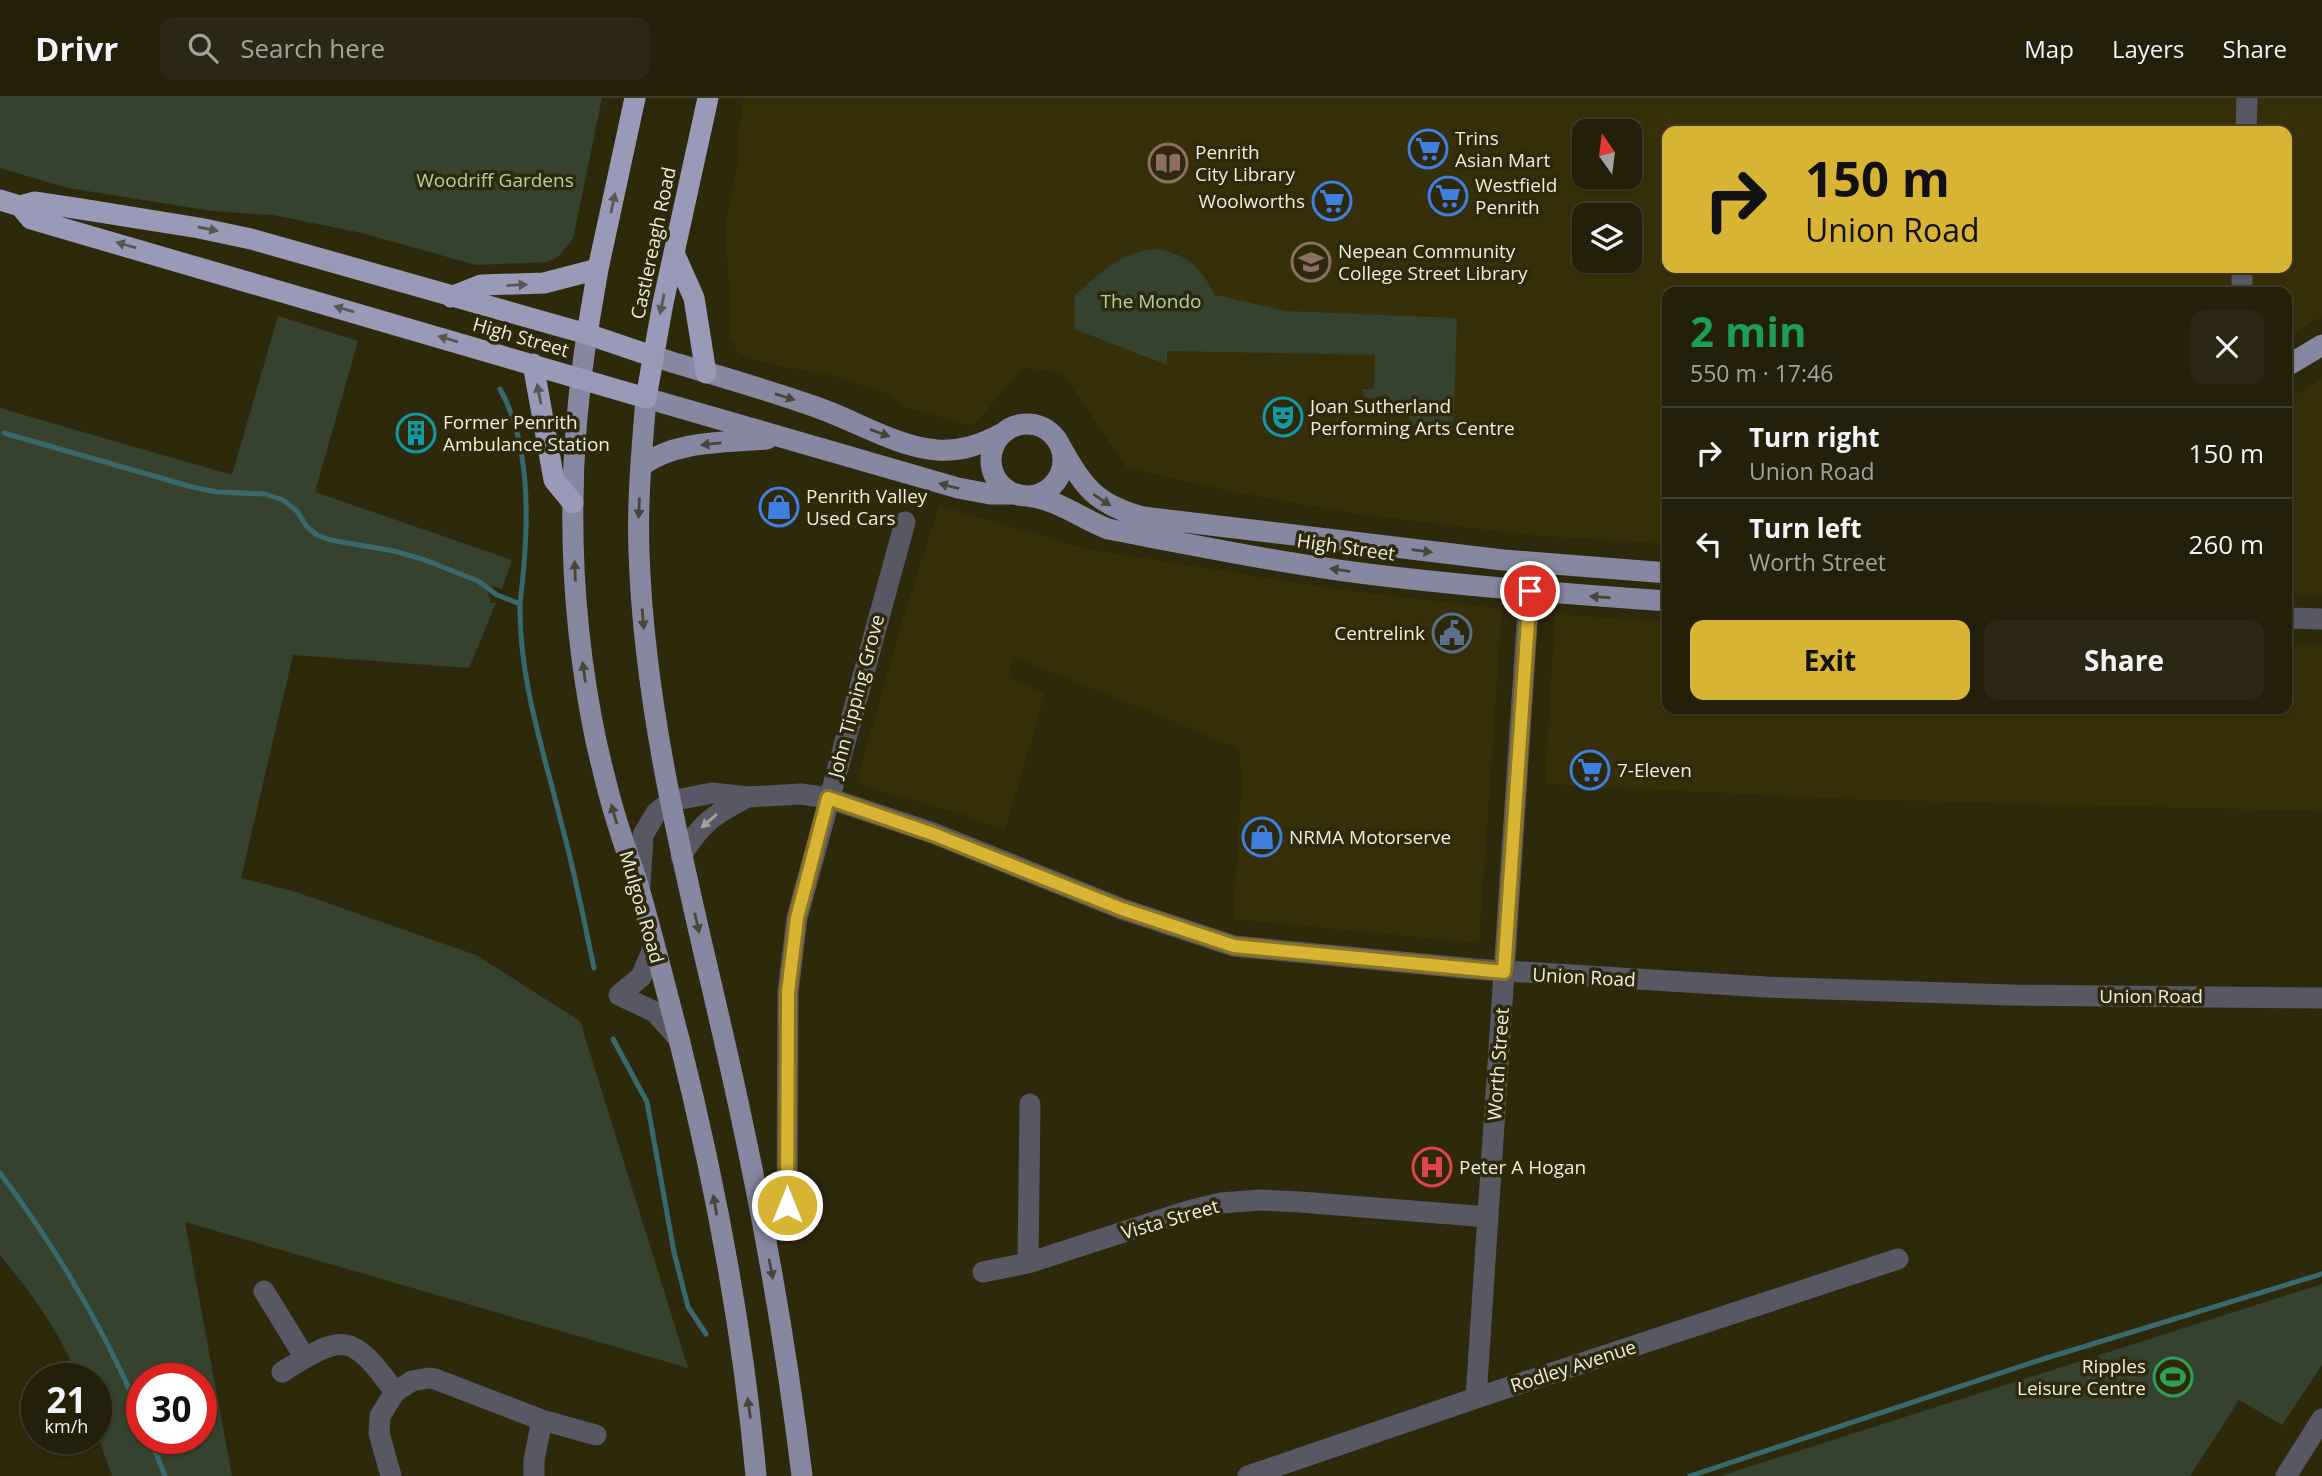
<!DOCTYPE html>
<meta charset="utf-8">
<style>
:root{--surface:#231f09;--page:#2b2712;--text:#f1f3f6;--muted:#a3a29c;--line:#403d2a;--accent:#d7b434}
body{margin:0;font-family:"Open Sans",sans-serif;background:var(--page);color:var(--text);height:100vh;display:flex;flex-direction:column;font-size:26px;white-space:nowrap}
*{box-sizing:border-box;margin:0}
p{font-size:23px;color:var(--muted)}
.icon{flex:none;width:38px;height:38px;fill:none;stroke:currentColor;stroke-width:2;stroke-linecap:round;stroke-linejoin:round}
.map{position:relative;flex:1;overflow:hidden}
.drawer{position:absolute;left:1662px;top:189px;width:630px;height:427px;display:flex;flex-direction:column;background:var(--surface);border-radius:14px;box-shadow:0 2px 5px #0004,0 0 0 2px var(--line)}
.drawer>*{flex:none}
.hud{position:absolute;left:1662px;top:28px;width:630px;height:147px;border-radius:14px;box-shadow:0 2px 5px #0004,0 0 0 2px var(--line);background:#d7b434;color:#111;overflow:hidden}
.needle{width:46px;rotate:346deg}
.controls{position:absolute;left:1572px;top:21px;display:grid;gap:14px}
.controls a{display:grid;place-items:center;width:70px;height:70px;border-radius:14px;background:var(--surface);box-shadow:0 2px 5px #0004,0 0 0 2px var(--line);font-size:35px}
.speed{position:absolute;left:21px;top:1265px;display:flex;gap:14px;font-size:35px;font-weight:700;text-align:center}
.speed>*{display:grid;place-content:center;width:91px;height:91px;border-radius:50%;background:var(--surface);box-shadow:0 2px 5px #0004,0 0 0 2px var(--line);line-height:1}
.speed small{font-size:18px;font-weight:400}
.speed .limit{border:10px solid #d22;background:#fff;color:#111}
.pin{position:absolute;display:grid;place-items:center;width:60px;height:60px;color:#fff;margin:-30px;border:4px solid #fff;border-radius:50%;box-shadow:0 2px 7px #0007}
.me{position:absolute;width:77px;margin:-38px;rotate:0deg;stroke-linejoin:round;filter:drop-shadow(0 0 5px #0008)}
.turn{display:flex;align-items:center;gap:24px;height:147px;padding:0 28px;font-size:32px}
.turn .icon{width:91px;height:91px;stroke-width:2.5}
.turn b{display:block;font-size:49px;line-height:60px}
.round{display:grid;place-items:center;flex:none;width:74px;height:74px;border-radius:14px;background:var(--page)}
.headline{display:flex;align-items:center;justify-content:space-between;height:119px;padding:0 28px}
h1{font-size:42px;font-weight:700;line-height:52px;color:#1e9e55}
.button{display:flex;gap:14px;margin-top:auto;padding:14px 28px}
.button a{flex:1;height:80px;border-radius:14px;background:var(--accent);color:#111;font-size:28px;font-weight:700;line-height:80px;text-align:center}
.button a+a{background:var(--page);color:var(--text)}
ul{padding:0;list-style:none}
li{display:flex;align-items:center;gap:21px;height:91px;padding:0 28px;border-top:2px solid var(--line)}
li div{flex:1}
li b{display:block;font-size:26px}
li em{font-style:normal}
header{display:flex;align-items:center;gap:42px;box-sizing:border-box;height:98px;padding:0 35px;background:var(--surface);border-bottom:2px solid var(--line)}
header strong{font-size:33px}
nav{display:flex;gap:38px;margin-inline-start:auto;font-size:24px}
.search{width:490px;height:63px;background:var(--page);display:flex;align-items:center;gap:18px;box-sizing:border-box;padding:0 24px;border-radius:14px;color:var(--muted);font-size:26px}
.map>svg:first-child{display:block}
.built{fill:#372f09;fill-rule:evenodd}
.green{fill:#34422e;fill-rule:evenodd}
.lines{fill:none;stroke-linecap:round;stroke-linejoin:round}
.stream{stroke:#38696c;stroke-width:5}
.minor{stroke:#585865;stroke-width:21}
.major{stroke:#8687a0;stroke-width:21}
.highway{stroke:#9999b8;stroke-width:21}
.oneway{fill:#595651}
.oneway2{fill:#494538}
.oneway3{fill:#a4a2a0}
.route-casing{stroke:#8c7522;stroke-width:18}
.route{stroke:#d7b434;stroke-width:12}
.labels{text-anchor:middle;stroke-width:7;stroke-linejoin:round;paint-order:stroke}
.poi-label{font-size:19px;fill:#f0ecdc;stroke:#2f290c;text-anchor:start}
.park-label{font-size:19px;fill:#afd49f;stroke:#2f290c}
.street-label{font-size:19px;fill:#f0ecdc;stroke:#2f290c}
</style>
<header>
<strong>Drivr</strong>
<div class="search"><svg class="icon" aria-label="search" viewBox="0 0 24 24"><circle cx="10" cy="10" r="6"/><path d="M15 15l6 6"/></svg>Search here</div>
<nav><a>Map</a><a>Layers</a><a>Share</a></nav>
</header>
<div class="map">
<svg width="2322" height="1378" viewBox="0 0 2322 1378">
<rect width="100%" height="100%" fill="#2f290c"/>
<path class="built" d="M744 0H2322V218L2287 239V194H1668V446L1532 437 1357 416 1229 393 1127 370 1062 274 1023 270 973 328 908 310 886 295 834 278 780 268 745 259 736 251 729 238 730 193 727 160V120L737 67 739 32ZM1584 33H1629V79H1584ZM1668 33H2287V170H1668ZM1584 117H1629V163H1584Z
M2322 281V495H2287V302Z
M939 408 1086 451 1343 492 1502 511 1479 845 1233 821 1242 682 1239 650 1014 559 1008 580 1045 596 1005 732 965 717 862 687 858 679 901 528Z
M1555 516 1668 524V611H2287V549H2322V713L1846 701 1545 686Z"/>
<path class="green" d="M0 0H602L573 141 558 159 547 164 476 167 362 135 273 117 212 113 68 90 0 70Z
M1155 151C1190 157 1199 168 1215 197L1286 213 1457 220 1453 332 1415 330C1400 301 1396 303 1365 299L1362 291H1374L1375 257 1167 253V267L1074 231 1075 197C1101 175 1119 154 1155 151Z
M278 218 358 243 315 394 512 462 502 491 493 488 488 495 491 505H496L469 570 293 557 241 780 296 794 476 857 580 923 688 1270 185 1124 232 1378H112L96 1333V1281H78C62 1236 30 1194 0 1157V310L232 377ZM142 1281H201V1340H142Z
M2322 1186V1267L2282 1327 2239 1302 2190 1378H1720Z"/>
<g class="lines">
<path class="stream" d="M500 291C534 352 528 439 520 506
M4 335 192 389 217 394 265 396 283 402 297 413 307 429 317 437 330 442 394 453 425 462 478 483 497 497 520 506C519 583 544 654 562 728 575 775 584 823 594 870
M613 941 647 1004 674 1154 688 1209 706 1236
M0 1075C57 1151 105 1232 142 1320
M150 1340 165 1378
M1690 1378 2040 1262 2322 1176"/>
<path class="minor" d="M2246 33 2247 0
M2242 170V194
M2287 520 2322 521
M681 758C702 724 713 717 748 699
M640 788 643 737 656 715 671 703 712 695 748 699 801 696 828 700 933 735 1122 811 1234 848 1475 871 1766 889 2010 897 2322 900
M654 848 641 879 619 897 655 914 679 941
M787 1107 788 894 797 820 905 424
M1028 1165 1030 1006
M983 1174 1028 1165 1188 1113 1221 1105 1260 1102 1300 1104 1488 1119
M264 1193 305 1260
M282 1274C344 1235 351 1234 395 1294
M1476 1300 1531 465
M542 1322 596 1337
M391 1378 379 1335 380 1318 395 1294 412 1283 429 1280 435 1281 542 1322 534 1362V1378
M1248 1378 1476 1300 1898 1161
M2286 1378 2322 1321"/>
<path class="major" d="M587 236C566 371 568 509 596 643 603 673 610 704 620 733 626 754 635 774 640 794 654 843 666 892 679 941 715 1084 743 1231 756 1378
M652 258C707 275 763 290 816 309 854 322 897 349 937 352 961 354 982 346 1003 335
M2287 268 2322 247
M991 362a36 36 0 1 1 72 0a36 36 0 1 1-72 0Z
M1061 349C1083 389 1097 407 1143 419L1503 462 1668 475
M641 368C676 342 725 345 767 341
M1028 398C1061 403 1078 419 1108 431 1192 447 1276 464 1360 475 1462 488 1565 496 1668 503
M802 1378C787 1253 765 1128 738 1004 699 822 645 641 639 454 637 403 642 351 646 300L958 390 990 396H1017"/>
<path class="highway" d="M0 102 20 108 34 104 81 111 199 130 251 141 587 236 652 258
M20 108 31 121 646 300 663 205 708 0
M674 155 694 200 706 275
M451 199 481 187 544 185 598 171
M587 236 598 171 635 0
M533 266 554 382 573 405"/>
</g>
<defs><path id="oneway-solid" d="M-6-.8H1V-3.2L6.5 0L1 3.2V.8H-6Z" transform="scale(1.75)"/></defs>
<g class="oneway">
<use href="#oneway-solid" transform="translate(613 105) rotate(-78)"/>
<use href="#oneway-solid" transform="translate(208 131) rotate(12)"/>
<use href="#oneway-solid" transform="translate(126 147) rotate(-164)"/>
<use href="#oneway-solid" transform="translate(517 187) rotate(-3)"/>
<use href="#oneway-solid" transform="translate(662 206) rotate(102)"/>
<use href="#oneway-solid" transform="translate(344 211) rotate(-164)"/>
<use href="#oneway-solid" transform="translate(448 241) rotate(-164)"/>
<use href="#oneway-solid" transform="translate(539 296) rotate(-101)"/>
</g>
<g class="oneway2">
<use href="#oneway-solid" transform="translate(785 299) rotate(17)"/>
<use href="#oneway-solid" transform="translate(880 335) rotate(20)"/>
<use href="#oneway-solid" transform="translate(711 346) rotate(174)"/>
<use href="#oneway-solid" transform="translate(949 388) rotate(-165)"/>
<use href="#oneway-solid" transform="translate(1102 402) rotate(34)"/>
<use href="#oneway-solid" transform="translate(639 410) rotate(92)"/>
<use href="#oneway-solid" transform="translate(1422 453) rotate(7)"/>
<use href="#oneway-solid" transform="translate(1340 472) rotate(-171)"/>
<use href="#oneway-solid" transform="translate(575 473) rotate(-92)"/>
<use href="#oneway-solid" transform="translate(1600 499) rotate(-176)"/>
<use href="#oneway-solid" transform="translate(643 521) rotate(85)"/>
<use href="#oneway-solid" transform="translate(584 574) rotate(-98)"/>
<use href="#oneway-solid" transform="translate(614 716) rotate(-106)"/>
<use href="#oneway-solid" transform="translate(697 825) rotate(77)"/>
<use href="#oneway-solid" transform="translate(715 1107) rotate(-100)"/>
<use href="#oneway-solid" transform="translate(771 1171) rotate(79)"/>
<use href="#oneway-solid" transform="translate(749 1310) rotate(-98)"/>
</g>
<use class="oneway3" href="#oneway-solid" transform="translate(709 723) rotate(139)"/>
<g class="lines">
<defs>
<path id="route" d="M787 1107 788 894 797 820 828 700 933 736 1122 811 1234 848 1504 874 1530 493"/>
</defs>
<use href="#route" class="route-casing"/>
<use href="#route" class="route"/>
</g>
<defs>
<symbol id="supermarket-ring" viewBox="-11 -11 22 22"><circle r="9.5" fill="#2f290c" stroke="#3f7fe0" stroke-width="1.5"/><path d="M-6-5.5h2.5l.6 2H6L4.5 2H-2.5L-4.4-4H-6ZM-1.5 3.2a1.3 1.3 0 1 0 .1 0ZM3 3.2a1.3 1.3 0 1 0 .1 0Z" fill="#3f7fe0"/></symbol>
<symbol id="library-ring" viewBox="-11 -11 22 22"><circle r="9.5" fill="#2f290c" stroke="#8d6e63" stroke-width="1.5"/><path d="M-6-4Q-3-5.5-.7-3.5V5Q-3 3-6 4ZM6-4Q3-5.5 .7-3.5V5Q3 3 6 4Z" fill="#8d6e63"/></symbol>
<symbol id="university-ring" viewBox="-11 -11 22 22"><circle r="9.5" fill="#2f290c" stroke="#8d6e63" stroke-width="1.5"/><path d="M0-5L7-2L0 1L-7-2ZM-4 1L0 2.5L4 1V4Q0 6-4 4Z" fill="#8d6e63"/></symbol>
<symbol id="theatre-ring" viewBox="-11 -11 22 22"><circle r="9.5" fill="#2f290c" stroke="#0f9aa8" stroke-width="1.5"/><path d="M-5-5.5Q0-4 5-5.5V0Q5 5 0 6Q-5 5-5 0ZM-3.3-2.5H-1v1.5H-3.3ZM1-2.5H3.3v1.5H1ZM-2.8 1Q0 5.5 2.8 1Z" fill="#0f9aa8"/></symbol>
<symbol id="building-ring" viewBox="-11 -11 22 22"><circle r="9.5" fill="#2f290c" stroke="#0f9aa8" stroke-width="1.5"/><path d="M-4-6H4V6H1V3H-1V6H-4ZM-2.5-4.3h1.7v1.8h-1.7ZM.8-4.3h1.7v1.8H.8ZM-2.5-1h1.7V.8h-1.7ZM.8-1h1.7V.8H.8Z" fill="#0f9aa8"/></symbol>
<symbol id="shop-ring" viewBox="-11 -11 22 22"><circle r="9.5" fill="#2f290c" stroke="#3f7fe0" stroke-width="1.5"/><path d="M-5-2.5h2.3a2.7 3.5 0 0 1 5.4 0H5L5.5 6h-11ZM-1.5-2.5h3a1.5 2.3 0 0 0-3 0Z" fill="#3f7fe0"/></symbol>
<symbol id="civic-ring" viewBox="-11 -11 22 22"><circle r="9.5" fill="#2f290c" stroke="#5c6f8a" stroke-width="1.5"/><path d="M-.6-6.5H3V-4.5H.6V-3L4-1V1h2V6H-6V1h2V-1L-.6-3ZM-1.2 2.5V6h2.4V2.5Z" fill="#5c6f8a"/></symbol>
<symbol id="hospital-ring" viewBox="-11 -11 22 22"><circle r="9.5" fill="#2f290c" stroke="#e0444e" stroke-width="1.5"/><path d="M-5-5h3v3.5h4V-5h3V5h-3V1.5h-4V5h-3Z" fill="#e0444e"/></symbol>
<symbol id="stadium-ring" viewBox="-11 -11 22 22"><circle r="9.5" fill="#2f290c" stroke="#2e9e5b" stroke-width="1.5"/><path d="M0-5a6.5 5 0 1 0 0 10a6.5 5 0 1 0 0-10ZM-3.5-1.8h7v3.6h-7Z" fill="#2e9e5b"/></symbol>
</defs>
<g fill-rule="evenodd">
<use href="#supermarket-ring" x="1406" y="29" width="44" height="44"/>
<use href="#library-ring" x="1146" y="43" width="44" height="44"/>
<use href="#supermarket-ring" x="1426" y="76" width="44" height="44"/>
<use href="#supermarket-ring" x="1310" y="81" width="44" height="44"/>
<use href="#university-ring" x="1289" y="142" width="44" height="44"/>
<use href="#theatre-ring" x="1261" y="297" width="44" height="44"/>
<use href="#building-ring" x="394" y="313" width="44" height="44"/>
<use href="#shop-ring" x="757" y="387" width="44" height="44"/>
<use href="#civic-ring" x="1430" y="513" width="44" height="44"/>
<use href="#supermarket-ring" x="1568" y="650" width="44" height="44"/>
<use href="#shop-ring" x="1240" y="717" width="44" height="44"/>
<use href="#hospital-ring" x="1410" y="1047" width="44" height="44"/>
<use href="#stadium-ring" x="2151" y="1257" width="44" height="44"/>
</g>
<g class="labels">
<g class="poi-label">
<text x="1455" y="47">Trins<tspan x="1455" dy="22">Asian Mart</tspan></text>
<text x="1195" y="61">Penrith<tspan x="1195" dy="22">City Library</tspan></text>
<text x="1475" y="94">Westfield<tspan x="1475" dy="22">Penrith</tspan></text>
<text x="1305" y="110" text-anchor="end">Woolworths</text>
<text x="1338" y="160">Nepean Community<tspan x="1338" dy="22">College Street Library</tspan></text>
<text x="1310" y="315">Joan Sutherland<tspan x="1310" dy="22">Performing Arts Centre</tspan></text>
<text x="443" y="331">Former Penrith<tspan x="443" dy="22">Ambulance Station</tspan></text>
<text x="806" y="405">Penrith Valley<tspan x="806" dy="22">Used Cars</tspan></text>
<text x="1425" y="542" text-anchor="end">Centrelink</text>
<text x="1617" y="679">7-Eleven</text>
<text x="1289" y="746">NRMA Motorserve</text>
<text x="1459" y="1076">Peter A Hogan</text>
<text x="2146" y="1275" text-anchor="end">Ripples<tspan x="2146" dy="22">Leisure Centre</tspan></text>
</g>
<g class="park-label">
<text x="495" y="89">Woodriff Gardens</text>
<text x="1151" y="210">The Mondo</text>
</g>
<g class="street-label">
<text transform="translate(653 145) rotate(-78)" y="7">Castlereagh Road</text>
<text transform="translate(521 239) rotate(16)" y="7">High Street</text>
<text transform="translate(1346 449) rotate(8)" y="7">High Street</text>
<text transform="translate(856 598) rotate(-75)" y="7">John Tipping Grove</text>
<text transform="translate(642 809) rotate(74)" y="7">Mulgoa Road</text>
<text transform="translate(1584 879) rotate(3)" y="7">Union Road</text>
<text x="2151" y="905">Union Road</text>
<text transform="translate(1498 966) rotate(-86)" y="7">Worth Street</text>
<text transform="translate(1170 1121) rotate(-16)" y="7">Vista Street</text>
<text transform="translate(1573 1268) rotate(-18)" y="7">Rodley Avenue</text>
</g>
</g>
</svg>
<div class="controls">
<a><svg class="needle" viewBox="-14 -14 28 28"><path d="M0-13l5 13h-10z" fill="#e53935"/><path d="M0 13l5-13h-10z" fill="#a3a29c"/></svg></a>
<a><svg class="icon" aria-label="layers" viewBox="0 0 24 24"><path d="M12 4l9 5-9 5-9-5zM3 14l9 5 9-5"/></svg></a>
</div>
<div class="speed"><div>21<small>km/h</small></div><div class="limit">30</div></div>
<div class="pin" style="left:1530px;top:493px;background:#d93025"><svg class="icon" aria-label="arrive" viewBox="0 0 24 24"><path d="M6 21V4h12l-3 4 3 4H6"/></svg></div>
<svg class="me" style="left:787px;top:1107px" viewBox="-20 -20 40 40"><circle r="17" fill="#d7b434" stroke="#fff" stroke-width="3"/><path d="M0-11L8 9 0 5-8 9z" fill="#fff"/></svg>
<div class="hud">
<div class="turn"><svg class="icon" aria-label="right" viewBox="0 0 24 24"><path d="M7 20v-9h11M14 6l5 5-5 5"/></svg><div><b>150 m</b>Union Road</div></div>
</div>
<section class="drawer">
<div class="headline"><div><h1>2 min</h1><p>550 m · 17:46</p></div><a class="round"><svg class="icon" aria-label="close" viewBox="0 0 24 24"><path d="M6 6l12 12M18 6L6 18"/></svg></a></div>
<ul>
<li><svg class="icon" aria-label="right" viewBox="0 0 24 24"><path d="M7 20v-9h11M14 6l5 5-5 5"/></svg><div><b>Turn right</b><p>Union Road</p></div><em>150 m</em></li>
<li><svg class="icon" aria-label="left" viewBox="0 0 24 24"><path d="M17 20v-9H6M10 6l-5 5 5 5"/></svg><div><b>Turn left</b><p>Worth Street</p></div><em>260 m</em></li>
</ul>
<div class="button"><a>Exit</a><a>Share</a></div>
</section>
</div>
